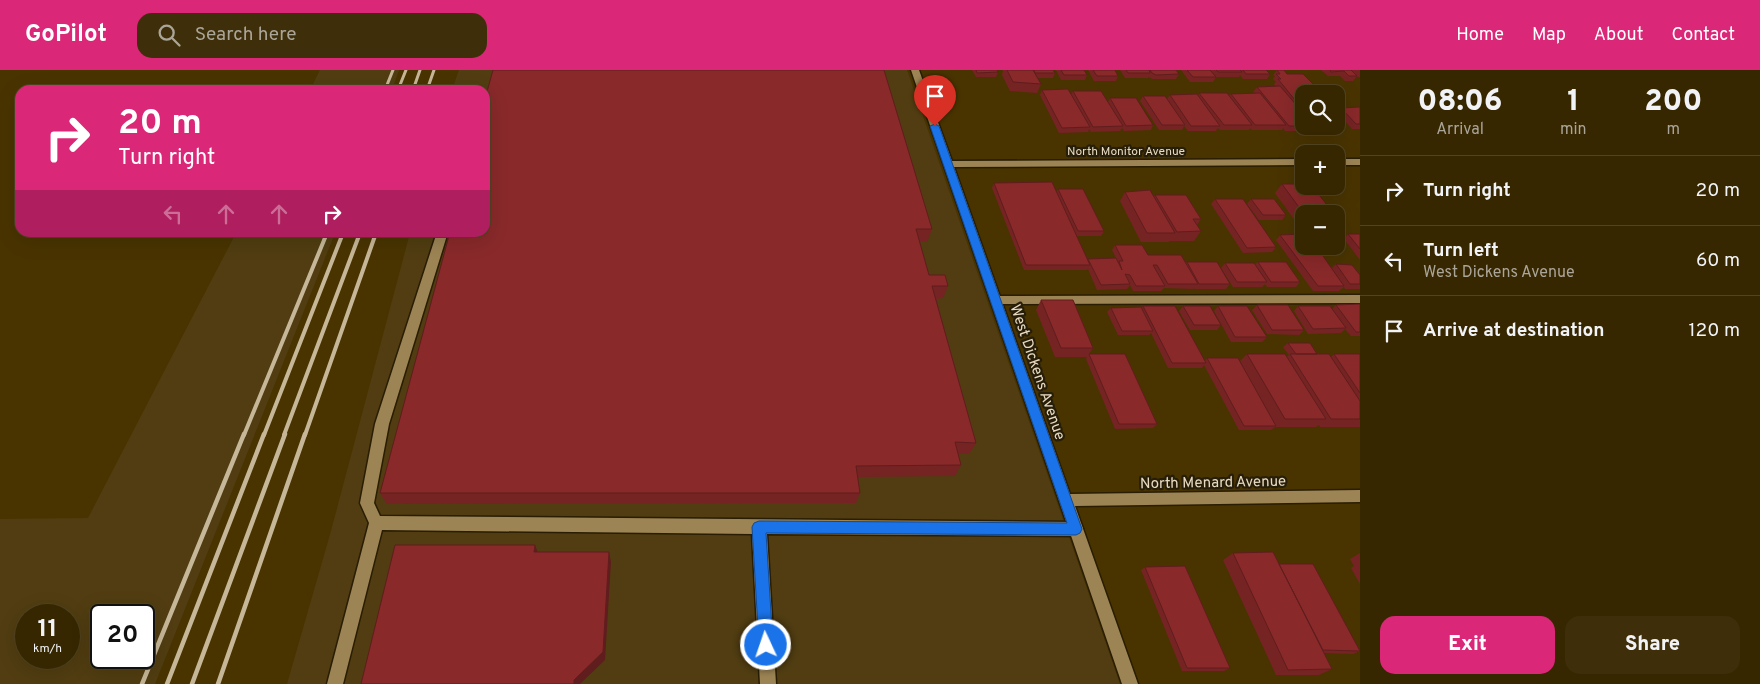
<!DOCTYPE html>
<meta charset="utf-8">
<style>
:root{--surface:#372700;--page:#3e2f0a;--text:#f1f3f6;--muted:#aaa599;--line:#514422;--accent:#db2777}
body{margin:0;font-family:Overpass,sans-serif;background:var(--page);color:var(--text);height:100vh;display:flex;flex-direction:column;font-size:19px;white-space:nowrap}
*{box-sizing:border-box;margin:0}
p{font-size:16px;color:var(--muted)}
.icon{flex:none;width:28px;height:28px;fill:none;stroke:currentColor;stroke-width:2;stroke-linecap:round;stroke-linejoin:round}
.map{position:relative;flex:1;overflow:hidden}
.details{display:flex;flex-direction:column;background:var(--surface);width:400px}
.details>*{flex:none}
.guide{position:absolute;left:15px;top:15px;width:475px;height:152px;border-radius:15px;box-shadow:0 5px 20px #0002,0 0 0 1px var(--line);background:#db2777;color:#fff;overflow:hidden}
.tools{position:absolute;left:1295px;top:15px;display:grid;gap:10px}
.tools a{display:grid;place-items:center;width:50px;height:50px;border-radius:10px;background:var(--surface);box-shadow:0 5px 20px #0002,0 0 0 1px var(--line);font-size:25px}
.speed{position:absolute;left:15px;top:534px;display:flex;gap:10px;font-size:25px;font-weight:700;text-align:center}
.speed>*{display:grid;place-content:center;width:65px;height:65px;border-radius:50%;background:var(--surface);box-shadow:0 5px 20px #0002,0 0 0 1px var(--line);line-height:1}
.speed small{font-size:12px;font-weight:400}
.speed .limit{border:2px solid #111;border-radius:8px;background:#fff;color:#111}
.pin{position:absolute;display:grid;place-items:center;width:42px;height:42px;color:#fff;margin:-51px -21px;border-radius:50% 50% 50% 0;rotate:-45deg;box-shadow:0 0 5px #0007}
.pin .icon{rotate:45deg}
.me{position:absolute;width:55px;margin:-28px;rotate:357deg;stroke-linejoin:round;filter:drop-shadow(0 0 4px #0008)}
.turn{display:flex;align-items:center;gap:18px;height:105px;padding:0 20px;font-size:22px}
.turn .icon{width:65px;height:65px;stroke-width:2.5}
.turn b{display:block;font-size:35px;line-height:42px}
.lanes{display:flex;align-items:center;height:48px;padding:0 20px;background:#0003;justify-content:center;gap:25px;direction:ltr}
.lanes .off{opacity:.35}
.eta{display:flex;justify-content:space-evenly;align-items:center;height:85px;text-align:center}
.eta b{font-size:30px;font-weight:800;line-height:35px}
.action{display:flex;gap:10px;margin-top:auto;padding:10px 20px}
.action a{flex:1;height:58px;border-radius:15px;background:var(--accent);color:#fff;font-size:20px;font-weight:800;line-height:58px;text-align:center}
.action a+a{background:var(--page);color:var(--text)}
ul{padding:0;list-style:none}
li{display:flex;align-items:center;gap:15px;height:70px;padding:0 20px;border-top:1px solid var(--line)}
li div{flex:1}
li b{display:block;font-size:19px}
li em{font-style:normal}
header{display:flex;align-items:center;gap:30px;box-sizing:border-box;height:70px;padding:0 25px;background:var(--accent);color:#fff}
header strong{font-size:24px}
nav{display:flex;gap:28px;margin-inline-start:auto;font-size:18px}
.search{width:350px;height:45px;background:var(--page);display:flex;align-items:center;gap:12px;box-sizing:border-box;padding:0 18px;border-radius:15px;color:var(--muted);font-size:19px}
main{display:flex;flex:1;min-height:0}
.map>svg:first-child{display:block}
.built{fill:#513d11;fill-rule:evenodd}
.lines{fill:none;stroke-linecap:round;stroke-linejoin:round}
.service-casing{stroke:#291d04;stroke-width:3}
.minor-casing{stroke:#291d04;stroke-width:3}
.service{fill:#9c8454;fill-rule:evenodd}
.minor{fill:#9c8454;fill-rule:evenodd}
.rail-far2{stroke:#c6b798;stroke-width:3}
.rail-far1{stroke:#c6b798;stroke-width:4}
.rail{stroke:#c6b798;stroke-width:4.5}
.wall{fill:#762324}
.shaded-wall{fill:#601d1d}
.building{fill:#89292a;stroke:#601d1d}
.route{fill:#1a73e8;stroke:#114b97}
.labels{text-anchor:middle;stroke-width:4.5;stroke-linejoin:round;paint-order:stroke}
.far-street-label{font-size:12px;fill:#e8dbc2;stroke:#271e0a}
.street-label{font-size:15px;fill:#e8dbc2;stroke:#271e0a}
</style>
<header>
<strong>GoPilot</strong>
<div class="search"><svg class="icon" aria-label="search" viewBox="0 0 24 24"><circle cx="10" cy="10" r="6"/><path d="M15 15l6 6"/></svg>Search here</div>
<nav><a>Home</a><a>Map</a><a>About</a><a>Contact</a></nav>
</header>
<main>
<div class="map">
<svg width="1360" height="614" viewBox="0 0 1360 614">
<rect width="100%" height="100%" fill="#493400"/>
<path class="built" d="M320 0H399L392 20H310Z
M459 0H907L1120 614H287L331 461 410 163 485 162V20H452Z
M236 163H335L155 614H0V449L88 448ZM26 545H69V588H26ZM101 545H144V588H101Z"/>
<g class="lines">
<defs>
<path id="service" d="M437 162H448L389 354 374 433 380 446 1076 452 1081 454 1083 459 1081 464 1076 466 767 464 776 614H760L752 464 382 460 343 614H327L369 453 360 433 375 354Z
M1360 225V233L996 234 990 230 996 226Z"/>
<path id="minor" d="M911 0H919L952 91 1304 89V95L954 97 1070 424 1360 420V432L1075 436 1138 614H1122Z
M1336 89H1360V95H1336Z"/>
</defs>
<use href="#service" class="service-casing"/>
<use href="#minor" class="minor-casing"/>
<use href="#service" class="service"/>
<use href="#minor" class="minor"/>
<path class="rail-far2" d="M385 20 393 0
M398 20 406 0
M413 20 420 0
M427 20 434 0
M326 164 327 162
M342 164 343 162
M359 164 360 162
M375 164 376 162"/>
<path class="rail-far1" d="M244 365 327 163
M264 365 343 163
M284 365 360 163
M305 365 376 163"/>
<path class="rail" d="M142 614 244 364
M167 614 264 364
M192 614 285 364
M218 614 305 364"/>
</g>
<path class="wall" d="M972 0H997L998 2 996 7H976Z
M1003 0H1053L1055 3 1053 8H1038L1041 14 1037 23 1010 21 1002 5Z
M1056 0H1084L1087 5 1085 10H1061Z
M1088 0H1115L1118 6 1116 11H1094Z
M1120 0H1176L1179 4 1176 9H1153L1148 7V8H1125Z
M1181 0H1266L1270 4 1267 9H1243L1240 5 1239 7H1216L1213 12H1190Z
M1277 0 1304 24V35H1296L1304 44V56H1313L1310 61H1285L1283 58 1282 60H1252L1250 58 1249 60H1220L1218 58 1216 61H1188L1184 56 1182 60H1159L1140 31 1143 26 1167 29 1170 25 1198 26 1199 23 1229 26 1231 24 1255 23 1253 22 1257 17H1276L1274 14 1276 12 1273 9 1275 6 1273 5Z
M1321 0H1360V7H1358L1357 6 1353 11H1345L1340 6H1328Z
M1042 20 1071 25 1073 21 1108 32 1110 28 1153 55 1151 60 1124 61 1122 58 1120 61 1091 62 1089 59 1088 62 1059 63 1040 25Z
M1360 37V59H1352L1337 42 1341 38Z
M994 113 1056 122 1058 119 1104 161 1101 166H1077L1087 190 1088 189 1116 188 1112 180 1115 175 1148 185 1186 193 1187 192 1230 214 1226 219H1195V218L1194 219 1164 218 1161 221H1133L1130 215 1127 219 1097 220 1088 199 1087 200H1024L992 118Z
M1282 114 1304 144V163L1275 123Z
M1125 122 1154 126 1155 125 1201 149 1197 155 1201 161 1194 171H1170L1168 172H1141L1120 131Z
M1215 129 1276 177 1272 182 1243 183 1211 134Z
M1251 129 1286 145 1282 150H1259L1247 134Z
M1336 147 1341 154 1336 159Z
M932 159 927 172H919L929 205 948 216 943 228 936 229 976 373 969 384H958L961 395 955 406 857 407 860 423 856 433 387 434 380 423 450 162Z
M1348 164H1360V190L1344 169Z
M1280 165 1332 198 1336 194 1360 205V219H1345L1344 217 1339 221H1313L1276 170Z
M1258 192 1300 212 1296 217H1267L1265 214 1262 217H1233L1221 198 1225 193 1255 194Z
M1041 230 1093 278 1089 284 1157 354 1153 358 1115 359 1086 289 1087 287H1055L1036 240Z
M1360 234V266H1351L1345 259 1341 263 1308 264 1294 241 1298 236 1332 239 1336 235Z
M1257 235 1304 260 1299 265 1267 264 1252 240Z
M1143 236 1205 291 1207 288 1240 291 1247 284 1287 287 1289 285 1283 277 1288 273 1317 284 1331 287 1334 284H1360V357H1320L1319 355 1316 357H1275L1271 360H1239L1204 295 1202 298H1168L1151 263 1149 265H1118L1107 242 1111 238H1141Z
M1183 236 1221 255 1217 260H1190L1179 241Z
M1218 236 1267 267 1262 272H1231L1214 241Z
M1233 483 1279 494 1360 581 1353 584 1324 583 1332 599 1319 605H1276L1223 490Z
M1360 483V514L1351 498 1354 496 1350 489Z
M1145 497 1230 598 1224 601H1182L1141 500Z"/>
<path class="shaded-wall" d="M535 475 539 485 534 482Z
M609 482 611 492 605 590 580 614H574V610Z"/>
<path class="building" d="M493 0H884L932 159H916L929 205H945L948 216H932L976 373 955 372 961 395 856 396 860 423H380L450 162H485V29Z
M976 0H997L998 2 977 3Z
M1007 0H1033L1041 14 1013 12Z
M1034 0H1053L1055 3H1035Z
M1061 0H1084L1087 5H1064Z
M1093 0H1115L1118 6H1097Z
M1126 0H1149L1150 3H1128Z
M1150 0H1176L1179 4 1156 5 1152 3Z
M1187 0H1210L1216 7H1193Z
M1216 0H1240L1242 2H1218Z
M1243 0H1266L1270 4H1246Z
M1277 0H1284L1287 4H1303L1323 24H1304V30H1295L1278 9H1281L1276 4H1280Z
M1330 0H1351L1357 6H1349L1344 1 1331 2Z
M1280 16 1304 44V56H1289L1257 17Z
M1068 19 1090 57 1062 58 1042 20Z
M1073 21H1101L1123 56 1093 57Z
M1199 23H1227L1252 55H1224Z
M1260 23 1286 55H1255L1231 24Z
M1197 24 1220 56H1191L1170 25Z
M1143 26H1165L1185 55H1162Z
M1110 28H1136L1153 55 1126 56Z
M1360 37V54H1356L1341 38Z
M1052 112 1090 195H1026L994 113Z
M1282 114H1304V116H1312L1334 144H1304Z
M1058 119H1083L1104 161H1078Z
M1150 120 1175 163H1147L1125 122Z
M1155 125H1186L1201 149H1193L1201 161 1177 162Z
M1215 129H1243L1276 177 1247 178Z
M1251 129H1274L1286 145H1263Z
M1336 147 1341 154H1336Z
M1304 164V176H1316L1344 216H1318L1280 165Z
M1348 164H1360V179Z
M1115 175H1142L1148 185H1181L1198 214H1168L1157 195H1153L1165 216H1136L1130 205 1125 204 1130 214 1101 215 1088 189 1116 188 1122 200 1119 191H1123Z
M1187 192H1217L1230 214H1199Z
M1258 192H1286L1300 212H1271Z
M1225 193H1254L1267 212H1237Z
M1336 194 1352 195 1360 205V214H1350Z
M1041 230H1073L1093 278H1061Z
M1360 234V262H1356L1336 235Z
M1257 235H1288L1304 260H1272Z
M1143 236H1175L1206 293H1172Z
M1183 236H1210L1221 255H1194Z
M1218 236H1247L1267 267H1235Z
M1298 236H1330L1346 258 1313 259Z
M1141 237 1153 261H1122L1111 238Z
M1288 273H1310L1317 284H1296Z
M1089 284H1125L1157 354H1119Z
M1247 284H1285L1326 349H1285Z
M1290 284H1329L1360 331V349H1331Z
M1334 284H1360V323Z
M1207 288H1238L1276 356H1244Z
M395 475H535L534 482H609L603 582 574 610V614H361Z
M1273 482 1332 599 1288 600 1233 483Z
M1279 494H1313L1360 581 1323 580Z
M1185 496 1230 598H1187L1145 497Z"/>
<path class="route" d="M935 54 939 56 1082 459 1080 463 1076 465 766 463 773 575 771 580 766 582 761 580 759 575 752 457 754 453 759 451 1067 453 930 56Z"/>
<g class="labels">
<g class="far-street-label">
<text x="1126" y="85">North Monitor Avenue</text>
</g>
<g class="street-label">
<text transform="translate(1038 302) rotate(71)" y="5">West Dickens Avenue</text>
<text transform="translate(1213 412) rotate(-1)" y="5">North Menard Avenue</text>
</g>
</g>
</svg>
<div class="tools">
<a><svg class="icon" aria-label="search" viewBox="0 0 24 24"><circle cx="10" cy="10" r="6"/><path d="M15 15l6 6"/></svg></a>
<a>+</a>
<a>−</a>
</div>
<div class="speed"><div>11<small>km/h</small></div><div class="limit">20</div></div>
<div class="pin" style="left:935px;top:56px;background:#d93025"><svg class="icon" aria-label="arrive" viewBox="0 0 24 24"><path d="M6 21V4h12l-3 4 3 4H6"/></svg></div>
<svg class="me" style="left:766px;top:575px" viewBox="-20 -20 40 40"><circle r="17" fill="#1a73e8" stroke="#fff" stroke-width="3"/><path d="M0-11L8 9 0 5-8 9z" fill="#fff"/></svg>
<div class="guide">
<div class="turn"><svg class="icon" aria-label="right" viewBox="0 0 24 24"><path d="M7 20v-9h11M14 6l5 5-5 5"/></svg><div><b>20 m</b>Turn right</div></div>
<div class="lanes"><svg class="icon off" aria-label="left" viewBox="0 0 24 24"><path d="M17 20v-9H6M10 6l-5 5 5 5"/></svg><svg class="icon off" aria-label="ahead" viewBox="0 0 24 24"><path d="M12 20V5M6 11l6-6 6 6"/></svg><svg class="icon off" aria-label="ahead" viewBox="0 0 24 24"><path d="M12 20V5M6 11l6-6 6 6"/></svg><svg class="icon" aria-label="right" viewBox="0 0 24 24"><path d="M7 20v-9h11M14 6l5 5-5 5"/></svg></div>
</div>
</div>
<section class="details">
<div class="eta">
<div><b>08:06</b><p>Arrival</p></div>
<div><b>1</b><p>min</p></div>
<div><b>200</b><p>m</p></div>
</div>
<ul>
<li><svg class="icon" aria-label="right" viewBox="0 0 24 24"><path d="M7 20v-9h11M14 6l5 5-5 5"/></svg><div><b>Turn right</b></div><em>20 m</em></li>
<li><svg class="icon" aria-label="left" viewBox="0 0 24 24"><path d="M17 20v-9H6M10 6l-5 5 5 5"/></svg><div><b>Turn left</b><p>West Dickens Avenue</p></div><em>60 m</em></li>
<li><svg class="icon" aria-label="arrive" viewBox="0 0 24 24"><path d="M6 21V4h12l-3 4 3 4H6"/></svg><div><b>Arrive at destination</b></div><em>120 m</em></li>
</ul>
<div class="action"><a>Exit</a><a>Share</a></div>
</section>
</main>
